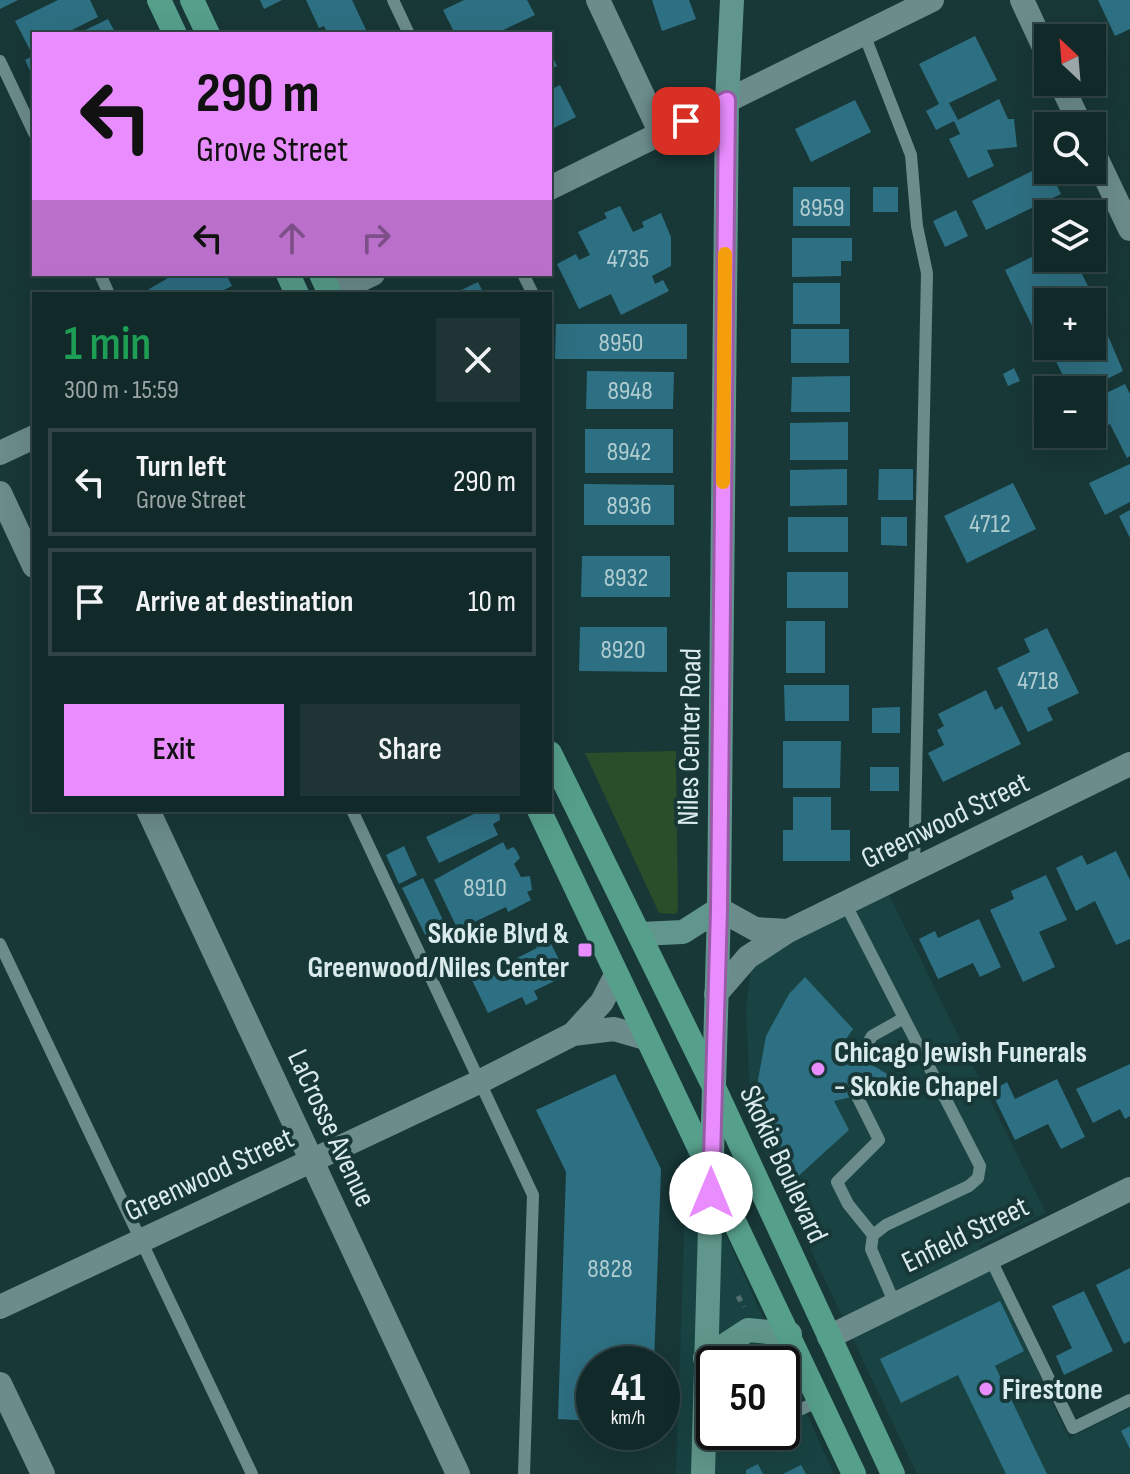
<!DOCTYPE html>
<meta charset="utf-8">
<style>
:root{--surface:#122929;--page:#1f3535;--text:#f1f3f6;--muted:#9ca6a8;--line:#314546;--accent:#e98dfe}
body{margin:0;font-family:"Sofia Sans Condensed",sans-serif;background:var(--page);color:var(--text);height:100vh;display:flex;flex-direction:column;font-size:30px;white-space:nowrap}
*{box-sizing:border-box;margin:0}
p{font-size:26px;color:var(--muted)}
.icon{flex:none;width:44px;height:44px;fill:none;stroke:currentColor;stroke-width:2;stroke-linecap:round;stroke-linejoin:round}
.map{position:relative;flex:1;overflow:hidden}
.side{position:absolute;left:32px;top:292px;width:520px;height:520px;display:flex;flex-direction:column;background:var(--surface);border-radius:0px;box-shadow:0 8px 32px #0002,0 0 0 2px var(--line)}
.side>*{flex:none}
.guide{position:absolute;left:32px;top:32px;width:520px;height:244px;border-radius:0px;box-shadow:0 8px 32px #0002,0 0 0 2px var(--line);background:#e98dfe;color:#111;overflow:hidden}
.needle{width:52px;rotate:334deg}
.buttons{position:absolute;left:1034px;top:24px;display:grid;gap:16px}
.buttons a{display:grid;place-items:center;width:72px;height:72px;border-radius:0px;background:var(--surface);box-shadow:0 8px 32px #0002,0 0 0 2px var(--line);font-size:40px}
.speed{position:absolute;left:576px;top:1346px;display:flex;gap:16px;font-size:40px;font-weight:700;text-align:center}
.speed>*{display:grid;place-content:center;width:104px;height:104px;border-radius:50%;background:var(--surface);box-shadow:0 8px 32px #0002,0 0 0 2px var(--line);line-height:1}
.speed small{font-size:20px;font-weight:400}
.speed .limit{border:4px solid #111;border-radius:12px;background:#fff;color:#111}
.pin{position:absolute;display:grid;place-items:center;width:68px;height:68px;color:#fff;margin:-34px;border-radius:16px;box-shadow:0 4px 12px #0006}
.me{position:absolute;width:88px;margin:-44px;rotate:0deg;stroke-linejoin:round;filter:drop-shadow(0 0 6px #0008)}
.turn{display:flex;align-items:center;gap:28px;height:168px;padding:0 32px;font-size:36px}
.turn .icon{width:104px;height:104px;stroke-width:2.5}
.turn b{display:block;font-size:56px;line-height:68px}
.lanes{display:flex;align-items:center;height:76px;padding:0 32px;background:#0003;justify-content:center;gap:40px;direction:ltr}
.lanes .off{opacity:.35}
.round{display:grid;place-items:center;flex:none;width:84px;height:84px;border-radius:0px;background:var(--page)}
.headline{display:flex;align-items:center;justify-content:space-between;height:136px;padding:0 32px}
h1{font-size:48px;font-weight:600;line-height:60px;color:#1e9e55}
.action{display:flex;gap:16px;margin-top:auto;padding:16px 32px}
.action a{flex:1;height:92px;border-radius:0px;background:var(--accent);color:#111;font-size:32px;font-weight:600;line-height:92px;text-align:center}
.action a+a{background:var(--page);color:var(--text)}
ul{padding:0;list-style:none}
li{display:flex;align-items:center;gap:24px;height:108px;margin:0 16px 12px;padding:0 16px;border:4px solid var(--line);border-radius:0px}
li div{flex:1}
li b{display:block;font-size:30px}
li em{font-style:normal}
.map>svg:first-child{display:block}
.built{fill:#184342;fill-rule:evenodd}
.green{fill:#2a4e29}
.building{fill:#2e7083}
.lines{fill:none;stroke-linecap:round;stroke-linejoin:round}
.path{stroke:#536e6e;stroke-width:5;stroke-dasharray:6 6;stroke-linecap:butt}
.lane{stroke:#6b8c8b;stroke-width:12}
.street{stroke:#6b8c8b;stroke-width:24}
.secondary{stroke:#60968b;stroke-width:24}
.primary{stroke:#569f8b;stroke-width:24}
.route-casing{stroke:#975ca5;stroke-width:20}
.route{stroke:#e98dfe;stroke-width:14}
.slow{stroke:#f59e0b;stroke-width:14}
.poi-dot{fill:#e98dfe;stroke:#183737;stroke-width:3}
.labels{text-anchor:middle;stroke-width:8;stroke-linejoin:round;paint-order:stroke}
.number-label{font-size:26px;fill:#afccd1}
.street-label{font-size:30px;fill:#daebeb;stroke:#183737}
.poi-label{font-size:30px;font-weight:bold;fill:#daebeb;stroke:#183737;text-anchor:start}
</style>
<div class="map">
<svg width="1130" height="1474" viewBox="0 0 1130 1474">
<rect width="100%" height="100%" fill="#183737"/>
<path class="built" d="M883 883 1046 1213 979 1246 1069 1438 1130 1408V1474H917L751 1124 746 1007 754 946Z
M687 1149 834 1474H676ZM714 1364H782V1432H714Z"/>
<path class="green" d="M676 751 678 909 676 914 659 913 585 753Z"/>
<path class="building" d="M0 0H18L0 9Z
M58 0H90L98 17 64 34H34V48L30 50 15 21Z
M260 0H282L264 9Z
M306 0H352L368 34H328L324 26 319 28Z
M464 0H527L535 15 495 34H455L443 10Z
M652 0H689L696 19 662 31Z
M1098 0H1130V29L1115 36Z
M108 19 116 34H77Z
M975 36 997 80 949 103 958 120 999 99 1008 119H1014L1017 147 987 150 994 166 968 178 949 139 960 134 954 121 936 130 926 111 939 104 919 64Z
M550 51 557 66 550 70Z
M34 55V79L25 60Z
M560 85 576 117 550 130V90Z
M855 100 871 132 811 162 795 129Z
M1046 164 1061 194 986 230 972 201Z
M793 187H850V226H793Z
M873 187H898V212H873Z
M620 206 633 232 644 227 642 222 661 213 671 237V266L652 276 655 284 663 280 669 291 621 315 611 294 579 309 557 264 576 254 579 260 590 255 578 232 607 218 604 213Z
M956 210 968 236 945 247 933 221Z
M792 238H852V261H841V276L792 277Z
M1048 249V258H1074L1096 302H1048V325L1035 332 1005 270Z
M175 274H226L232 286 215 294H151L149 289Z
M478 282 484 294H453Z
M793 283H840V324H793Z
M1099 315 1123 371 1085 390H1070L1049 347 1092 346V319Z
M556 324H687V359H555Z
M791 329H849V363H791Z
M1014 368 1020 381 1008 386 1003 374Z
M587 371 674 372 673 409H586Z
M850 376V412H791L792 377Z
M1125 384 1130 394V456L1127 458 1110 424 1092 433V400Z
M848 422V460H790V423Z
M585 429H673V473H585Z
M1060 434H1090L1066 446Z
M1130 464V502L1105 515 1089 483Z
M847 469V505L790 506V470Z
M879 469H913V500H878Z
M1013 483 1036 529 967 563 944 516Z
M584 484 674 485V525H584Z
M1130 510V538L1119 516Z
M788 517H848V552H788Z
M881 517H907V546L881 545Z
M582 556H670V597H581Z
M787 572H848V608H787Z
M786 621H825V673H786Z
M580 627H667V672L579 671Z
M1047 628 1079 693 1047 708 1053 720 1028 732 997 668 1030 652 1024 639Z
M784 685H849V721H785Z
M986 690 995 710 1002 706 1021 744 943 782 928 753 944 745 937 730 944 726 938 714Z
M900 707V733H872V708Z
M783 741H841L840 788H783Z
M870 767H899V791H870Z
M793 797H831V830H850V861H783V830H793Z
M482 810H499L500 820 493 824 498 835 439 863 426 837Z
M503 842 507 850 513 847 516 850 520 858 514 864 521 877 530 876 532 890 527 892 531 900 508 912 506 907 458 930 434 880Z
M404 846 417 875 399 884 386 855Z
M1116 851 1130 880V939L1116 945 1095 901 1076 911 1056 868 1082 855 1087 865Z
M1046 875 1067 920 1039 932 1055 967 1023 982 990 910 1014 899 1011 891Z
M423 878 449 933 429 943 402 888Z
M979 919 1001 967 980 977 973 963 938 979 919 939 935 931 938 938Z
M547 936 567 975 534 991 538 999 526 1005 522 997 488 1013 468 972 481 966 485 974 537 948 534 942Z
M805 977 853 1029 841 1046 905 1085 834 1101 849 1130 795 1179 784 1165 765 1128 759 1104 758 1080 766 1036 789 994Z
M1130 1064V1116L1125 1119 1120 1109 1093 1123 1076 1089Z
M615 1074 661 1169 654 1364H594V1421L558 1419 566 1172 536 1110Z
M1057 1079 1085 1137 1061 1149 1048 1124 1015 1140 991 1091 1007 1082 1015 1099Z
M1130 1268V1341L1124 1344 1096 1285Z
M1084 1291 1113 1351 1064 1375 1056 1356 1072 1348 1052 1306Z
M1000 1301 1024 1351 995 1366 1047 1474H1006L958 1375 901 1403 880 1359Z
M1130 1426V1449L1121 1431Z
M620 1432H652L651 1445 620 1444Z
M758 1464 763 1474H746V1470Z
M801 1465 806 1474H783Z"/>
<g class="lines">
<path class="path" d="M738 1296 744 1307"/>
<path class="lane" d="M393 0 409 34
M864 34 911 155 917 226 927 273 914 871
M0 61 34 133
M100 274 109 294
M523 274 533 294
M352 810 533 1195 524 1474
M846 905 980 1166 978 1178 969 1186 886 1225 873 1235 871 1249 895 1304
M0 944 252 1474
M860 1057 872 1036 904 1018
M857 1096 879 1140 837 1182 848 1204 873 1235
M990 1258 1073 1428 1130 1400
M782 1418 821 1400
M704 1444 747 1432"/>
<path class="street" d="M598 0 661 134
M1022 0 1048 56
M1060 82 1081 126
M1092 149 1130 229
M550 188 932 0
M331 294 373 274
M0 453 34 437
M0 493 34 566
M148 810 458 1474
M719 909 755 929 788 931
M716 994 748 957 788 931 1130 764
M573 1034 614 1029 645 1038
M0 1307 479 1082 573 1034 602 1002 616 975
M829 1337 1130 1189
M0 1384 43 1474"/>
<path class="secondary" d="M640 934 683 932 719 909
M705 1358 748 1330 790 1334
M703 1474 719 909 727 100 732 0"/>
<path class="primary" d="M159 0 175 34
M192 0 208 34
M288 274 297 294
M321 274 330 294
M550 753 712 1083 893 1474
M539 810 854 1474"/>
</g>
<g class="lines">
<defs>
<path id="route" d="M686 121 727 100 719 909 711 1193"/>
</defs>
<use href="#route" class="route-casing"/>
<use href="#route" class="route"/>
<path class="slow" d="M723 482 725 254"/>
</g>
<g class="poi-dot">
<rect x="577" y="942" width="16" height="16" rx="4"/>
<circle cx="818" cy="1069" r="8"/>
<circle cx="986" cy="1389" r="8"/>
</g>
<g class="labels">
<g class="number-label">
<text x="822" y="216">8959</text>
<text x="628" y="267">4735</text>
<text x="621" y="351">8950</text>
<text x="630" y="399">8948</text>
<text x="629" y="460">8942</text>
<text x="629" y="514">8936</text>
<text x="990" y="532">4712</text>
<text x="626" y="586">8932</text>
<text x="623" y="658">8920</text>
<text x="1038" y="689">4718</text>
<text x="485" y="896">8910</text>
<text x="610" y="1277">8828</text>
</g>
<g class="street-label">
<text transform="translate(689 737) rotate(-89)" y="10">Niles Center Road</text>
<text transform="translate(945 820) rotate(-26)" y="10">Greenwood Street</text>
<text transform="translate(332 1128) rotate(65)" y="10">LaCrosse Avenue</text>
<text transform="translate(784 1164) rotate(65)" y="10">Skokie Boulevard</text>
<text transform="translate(209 1174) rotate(-25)" y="10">Greenwood Street</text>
<text transform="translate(965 1234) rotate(-26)" y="10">Enfield Street</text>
</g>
<g class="poi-label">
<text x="569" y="943" text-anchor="end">Skokie Blvd &amp;<tspan x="569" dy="34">Greenwood/Niles Center</tspan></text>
<text x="834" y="1062">Chicago Jewish Funerals<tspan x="834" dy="34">- Skokie Chapel</tspan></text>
<text x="1002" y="1399">Firestone</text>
</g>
</g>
</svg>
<div class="buttons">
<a><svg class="needle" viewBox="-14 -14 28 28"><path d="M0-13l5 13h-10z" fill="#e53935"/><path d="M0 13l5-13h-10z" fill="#9ca6a8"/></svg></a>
<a><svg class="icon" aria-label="search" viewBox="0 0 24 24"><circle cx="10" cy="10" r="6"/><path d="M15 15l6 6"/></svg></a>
<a><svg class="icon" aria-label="layers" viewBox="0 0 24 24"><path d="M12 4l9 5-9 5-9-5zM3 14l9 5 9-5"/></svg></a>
<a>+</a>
<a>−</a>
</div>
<div class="speed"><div>41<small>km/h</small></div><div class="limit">50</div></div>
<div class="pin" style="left:686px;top:121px;background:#d93025"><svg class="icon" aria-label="arrive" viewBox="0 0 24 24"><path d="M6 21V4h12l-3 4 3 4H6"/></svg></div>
<svg class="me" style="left:711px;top:1193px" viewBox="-20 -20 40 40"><circle r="19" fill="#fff"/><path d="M0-13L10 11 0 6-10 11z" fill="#e98dfe"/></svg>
<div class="guide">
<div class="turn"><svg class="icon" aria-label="left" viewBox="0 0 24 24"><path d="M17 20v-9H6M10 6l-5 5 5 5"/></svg><div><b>290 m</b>Grove Street</div></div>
<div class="lanes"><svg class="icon" aria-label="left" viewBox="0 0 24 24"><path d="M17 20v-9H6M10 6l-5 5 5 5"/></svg><svg class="icon off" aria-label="ahead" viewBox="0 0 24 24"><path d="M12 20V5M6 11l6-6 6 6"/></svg><svg class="icon off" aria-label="right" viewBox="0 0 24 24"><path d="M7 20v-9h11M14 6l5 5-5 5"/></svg></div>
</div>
<section class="side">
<div class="headline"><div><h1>1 min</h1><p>300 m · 15:59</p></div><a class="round"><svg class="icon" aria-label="close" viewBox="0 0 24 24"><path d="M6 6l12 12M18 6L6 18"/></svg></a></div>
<ul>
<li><svg class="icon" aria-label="left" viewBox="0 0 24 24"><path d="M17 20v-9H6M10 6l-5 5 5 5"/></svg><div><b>Turn left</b><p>Grove Street</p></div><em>290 m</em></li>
<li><svg class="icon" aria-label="arrive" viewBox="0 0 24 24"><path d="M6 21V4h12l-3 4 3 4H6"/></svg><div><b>Arrive at destination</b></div><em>10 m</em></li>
</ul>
<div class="action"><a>Exit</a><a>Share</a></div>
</section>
</div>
